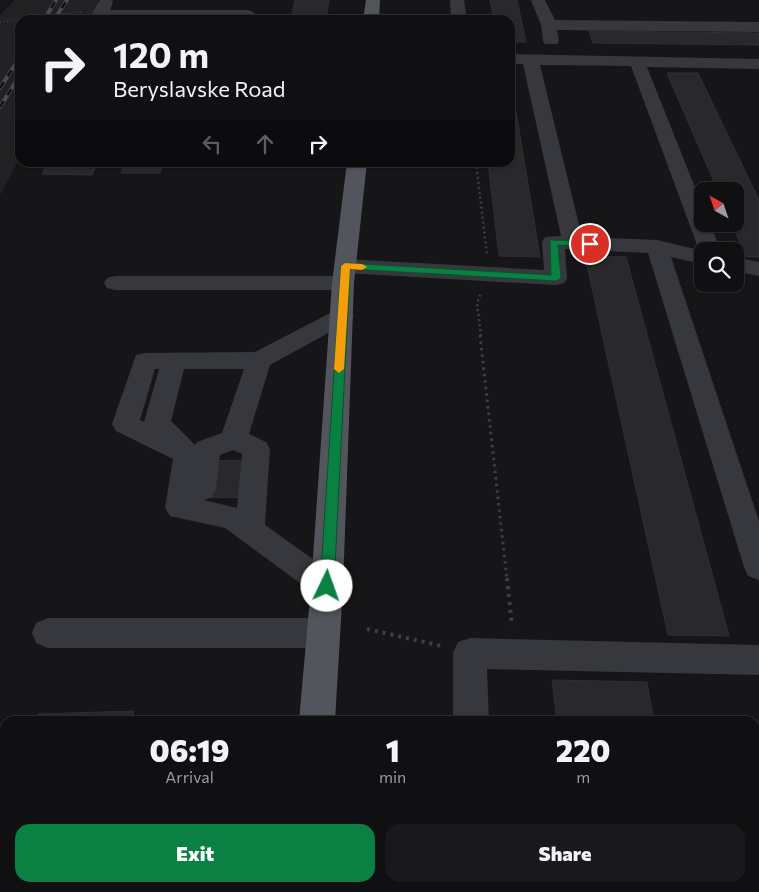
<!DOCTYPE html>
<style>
:root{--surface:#101012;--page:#19191b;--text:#f1f3f6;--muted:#9c9d9f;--line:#303032;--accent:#0b8043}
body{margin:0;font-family:Commissioner,sans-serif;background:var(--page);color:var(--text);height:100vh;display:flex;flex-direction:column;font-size:19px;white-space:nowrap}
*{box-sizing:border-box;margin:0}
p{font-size:16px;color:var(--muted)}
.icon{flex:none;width:28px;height:28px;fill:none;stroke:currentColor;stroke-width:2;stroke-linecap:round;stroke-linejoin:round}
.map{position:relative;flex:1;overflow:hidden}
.details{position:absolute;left:0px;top:716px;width:760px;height:176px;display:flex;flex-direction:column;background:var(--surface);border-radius:15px 15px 0 0;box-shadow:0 1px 4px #0004,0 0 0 1px var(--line)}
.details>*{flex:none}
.guide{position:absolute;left:15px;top:15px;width:500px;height:152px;border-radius:15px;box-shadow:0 1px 4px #0004,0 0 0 1px var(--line);background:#101012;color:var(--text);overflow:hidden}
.needle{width:32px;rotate:320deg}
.buttons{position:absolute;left:694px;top:182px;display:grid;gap:10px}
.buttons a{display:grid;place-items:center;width:50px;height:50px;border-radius:10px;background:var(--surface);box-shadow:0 1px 4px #0004,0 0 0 1px var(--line);font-size:25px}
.pin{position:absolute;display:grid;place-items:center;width:42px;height:42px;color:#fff;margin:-21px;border:2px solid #fff;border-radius:50%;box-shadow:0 1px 5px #0007}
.me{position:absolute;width:55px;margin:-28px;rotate:3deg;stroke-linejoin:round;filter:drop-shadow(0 0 4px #0008)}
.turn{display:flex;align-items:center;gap:18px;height:105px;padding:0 15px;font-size:22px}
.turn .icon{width:65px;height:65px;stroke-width:2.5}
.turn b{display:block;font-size:35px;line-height:42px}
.lanes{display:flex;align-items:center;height:48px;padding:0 15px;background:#0003;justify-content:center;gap:25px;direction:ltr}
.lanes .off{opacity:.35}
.eta{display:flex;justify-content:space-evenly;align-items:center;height:85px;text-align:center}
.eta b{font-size:30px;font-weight:800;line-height:35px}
.primary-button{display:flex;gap:10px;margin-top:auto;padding:10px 15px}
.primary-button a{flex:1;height:58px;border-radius:15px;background:var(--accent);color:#fff;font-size:20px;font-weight:800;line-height:58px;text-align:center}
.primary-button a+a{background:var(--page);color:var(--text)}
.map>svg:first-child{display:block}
.built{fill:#222225}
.building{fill:#29292c;stroke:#303034}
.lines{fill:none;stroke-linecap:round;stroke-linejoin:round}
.path-far3{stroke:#3d3f44;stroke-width:2;stroke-dasharray:1 2.5;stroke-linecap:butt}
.path-far2{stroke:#3d3f44;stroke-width:2.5;stroke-dasharray:2 3;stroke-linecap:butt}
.path-far1{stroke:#3d3f44;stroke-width:3;stroke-dasharray:2.5 4;stroke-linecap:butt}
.path{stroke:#3d3f44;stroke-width:4;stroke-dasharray:3 5;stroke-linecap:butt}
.minor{fill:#37383d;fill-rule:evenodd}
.major{fill:#53555c;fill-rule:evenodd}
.rail-casing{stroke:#4a4c52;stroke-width:4}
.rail{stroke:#111113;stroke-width:2.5;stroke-dasharray:7;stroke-linecap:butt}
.route{fill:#0b8043;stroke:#07532c}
.slow{fill:#f59e0b}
</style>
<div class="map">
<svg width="759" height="892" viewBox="0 0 759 892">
<rect width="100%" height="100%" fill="#161618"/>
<path class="built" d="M15 0H102L91 20H20V157L0 195V15Z"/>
<path class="building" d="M295 0H329L326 20H291Z
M490 0H517L526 42H510V20H494Z
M589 31 759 33V45L593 43Z
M667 73H698L759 200V257H746L732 224H735V191H718Z
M510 75 540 257 499 256 488 162H510Z
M48 162H98L92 175 42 174Z
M125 162H163L160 173H121Z
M585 256 626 257 729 636 668 635Z
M263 460 259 497 191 498 197 461Z
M552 680 647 682 654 721H557Z
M134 711 132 721H36L38 714Z
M602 888H683L684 892H602Z"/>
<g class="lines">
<path class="path-far3" d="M0 22 81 12"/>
<path class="path-far2" d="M476 162 487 255
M481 336 477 304 481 292"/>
<path class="path-far1" d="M480 335 507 580"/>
<path class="path" d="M507 578 512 626
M367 629 442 646"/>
<path class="minor" d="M100 0H112L113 2 110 10H248L253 12 256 15 253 18 248 20 100 19 95 17 92 14Z
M450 0H464L467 20H451Z
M531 0H545L555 20 759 22V32L557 30 559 41 557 44H545L543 41 541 25Z
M510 54 759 59V69L647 67 702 205V224H710L721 251H702V264L671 257 759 521V580L748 576 744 567 648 253 565 249 567 278 564 283 556 285 345 273 337 271 334 266 337 261 345 259 544 270 542 242 545 237 561 236 523 64H510ZM540 65 631 66 699 250 657 240 582 237Z
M735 257 759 262V276L735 271Z
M115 276H343L351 278 354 283 351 288 343 290H115L107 288 104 283 107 278Z
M342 308 350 311 354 316 350 321 270 365 249 434 266 442 270 449 265 525 338 577 343 586 338 595 327 599 316 595 225 528 170 516 165 508 173 459 116 431 112 424 136 355 145 353 255 352 334 311ZM155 369H159L144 422 140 420ZM184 369H244L222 433 197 442 195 445 171 421ZM233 450 242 454 237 508 204 500 212 497 216 489 220 455Z
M48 618H324L336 623 340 633 336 643 324 648H48L36 643 32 633 36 623Z
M470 638 759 645V675L487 669 489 721H453V653L458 642Z
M5 833V873L0 874V834Z
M456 888H496V892H456Z"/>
<path class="major" d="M366 0H380L379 20H363Z
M347 162H367L354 283 343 586 335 721H299L311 586 332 283Z
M286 888H326V892H286Z"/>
<defs>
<path id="rail" d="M44 20 56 0
M54 20 67 0
M0 88 20 57
M0 107 20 75"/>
</defs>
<use href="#rail" class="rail-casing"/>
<use href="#rail" class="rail"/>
</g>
<path class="route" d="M550 240 590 241 594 244 590 247 558 245 561 278 556 281 350 269 334 586 332 590 327 592 322 590 320 586 341 266 345 263 551 275Z"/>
<path class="slow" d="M345 263 362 264 367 267 362 270 350 269 344 369 339 373 334 369 341 266Z"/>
</svg>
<div class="buttons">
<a><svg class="needle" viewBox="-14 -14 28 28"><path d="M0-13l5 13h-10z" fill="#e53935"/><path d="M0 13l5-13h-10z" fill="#9c9d9f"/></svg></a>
<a><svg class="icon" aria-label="search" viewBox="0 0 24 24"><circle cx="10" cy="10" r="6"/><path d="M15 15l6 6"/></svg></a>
</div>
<div class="pin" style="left:590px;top:244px;background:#d93025"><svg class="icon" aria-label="arrive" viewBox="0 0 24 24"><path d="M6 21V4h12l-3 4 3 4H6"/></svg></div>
<svg class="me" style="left:327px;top:586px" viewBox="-20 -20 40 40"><circle r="19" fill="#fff"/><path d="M0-13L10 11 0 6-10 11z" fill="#0b8043"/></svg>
<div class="guide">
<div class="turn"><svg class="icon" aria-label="right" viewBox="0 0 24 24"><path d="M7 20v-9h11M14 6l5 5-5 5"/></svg><div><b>120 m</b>Beryslavske Road</div></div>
<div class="lanes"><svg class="icon off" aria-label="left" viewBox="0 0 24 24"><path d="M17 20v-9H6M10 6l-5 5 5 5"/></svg><svg class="icon off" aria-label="ahead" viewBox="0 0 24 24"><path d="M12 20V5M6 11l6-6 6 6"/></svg><svg class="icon" aria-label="right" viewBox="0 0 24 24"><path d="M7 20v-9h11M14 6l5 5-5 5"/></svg></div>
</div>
<section class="details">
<div class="eta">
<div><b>06:19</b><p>Arrival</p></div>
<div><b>1</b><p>min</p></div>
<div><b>220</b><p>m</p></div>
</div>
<div class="primary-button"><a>Exit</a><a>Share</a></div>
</section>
</div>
